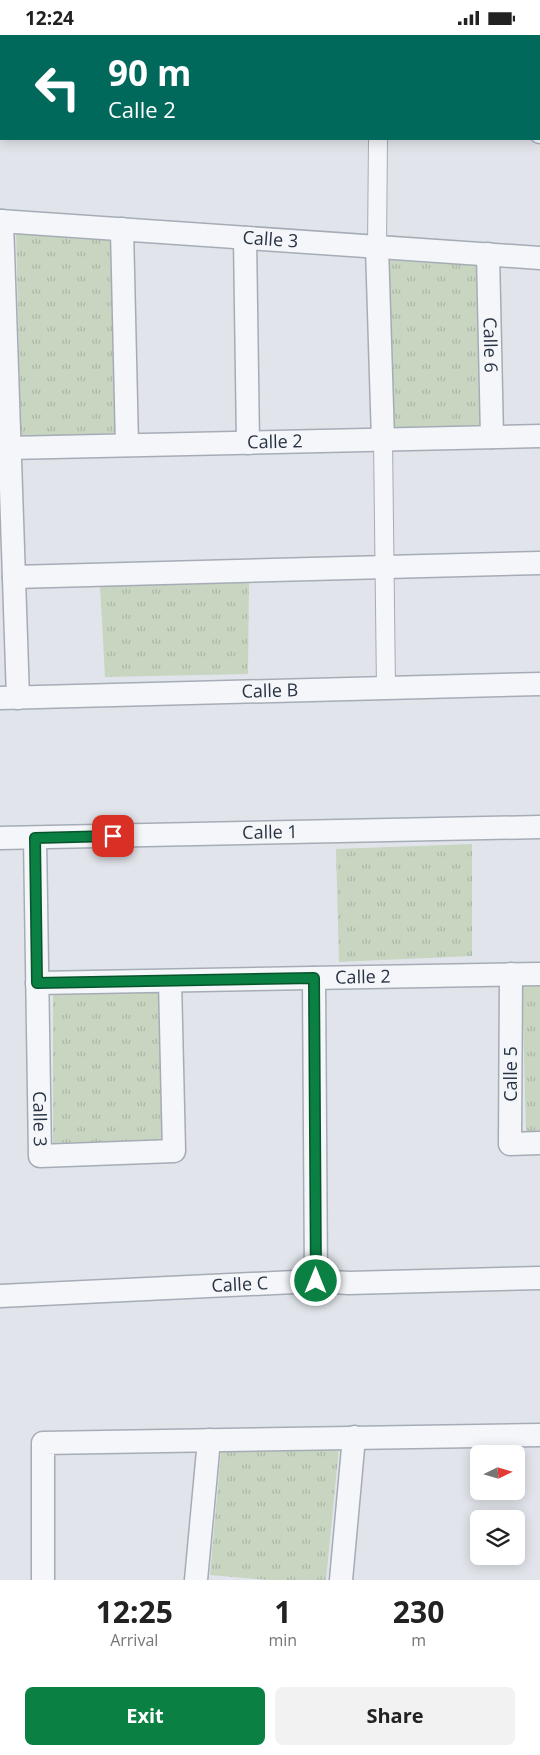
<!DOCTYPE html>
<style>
:root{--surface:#fff;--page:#f2f2f2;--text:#222;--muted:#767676;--accent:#0b8043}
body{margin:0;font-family:"Open Sans",sans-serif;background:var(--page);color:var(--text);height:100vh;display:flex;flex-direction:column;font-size:19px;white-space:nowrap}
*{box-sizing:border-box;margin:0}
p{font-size:16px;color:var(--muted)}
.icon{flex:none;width:28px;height:28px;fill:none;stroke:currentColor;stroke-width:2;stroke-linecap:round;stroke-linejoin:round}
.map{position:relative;height:1545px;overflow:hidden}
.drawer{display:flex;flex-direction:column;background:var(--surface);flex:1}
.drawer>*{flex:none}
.top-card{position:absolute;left:0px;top:0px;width:540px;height:105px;box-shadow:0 2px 12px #0003;background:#00695c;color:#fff;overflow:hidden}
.needle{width:32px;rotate:85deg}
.tools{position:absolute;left:470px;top:1410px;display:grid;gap:10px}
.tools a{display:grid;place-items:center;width:55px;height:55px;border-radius:8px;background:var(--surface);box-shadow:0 2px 12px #0003;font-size:25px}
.pin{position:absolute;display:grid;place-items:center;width:42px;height:42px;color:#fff;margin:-21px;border-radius:10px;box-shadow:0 2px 8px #0006}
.me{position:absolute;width:55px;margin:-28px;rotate:0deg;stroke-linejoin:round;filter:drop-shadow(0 0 4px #0008)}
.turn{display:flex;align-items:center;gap:18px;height:105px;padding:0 25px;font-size:22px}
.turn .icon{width:65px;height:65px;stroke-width:2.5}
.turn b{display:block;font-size:35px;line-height:42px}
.eta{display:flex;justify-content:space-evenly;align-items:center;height:85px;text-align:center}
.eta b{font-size:30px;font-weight:700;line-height:35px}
.action{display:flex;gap:10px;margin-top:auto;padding:10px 25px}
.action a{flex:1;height:58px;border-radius:8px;background:var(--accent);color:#fff;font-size:20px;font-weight:700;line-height:58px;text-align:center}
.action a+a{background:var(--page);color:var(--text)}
.status{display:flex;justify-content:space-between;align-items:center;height:35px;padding:0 25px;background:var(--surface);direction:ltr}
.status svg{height:14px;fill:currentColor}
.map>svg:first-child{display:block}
.grass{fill:url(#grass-tufts)}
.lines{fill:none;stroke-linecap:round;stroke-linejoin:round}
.pedestrian-casing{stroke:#a6acb6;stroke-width:20}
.minor-casing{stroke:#a6acb6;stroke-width:25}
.tertiary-casing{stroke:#a6acb6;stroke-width:30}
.pedestrian{stroke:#f4f6f9;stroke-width:18}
.minor{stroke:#f4f6f9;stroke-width:22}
.tertiary{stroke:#f4f6f9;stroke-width:28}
.route-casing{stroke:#07532c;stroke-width:12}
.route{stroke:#0b8043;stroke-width:9}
.labels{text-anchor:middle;stroke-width:4;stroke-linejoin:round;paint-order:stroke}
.street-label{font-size:18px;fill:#283344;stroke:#f1f4f8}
</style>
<div class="status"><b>12:24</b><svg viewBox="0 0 49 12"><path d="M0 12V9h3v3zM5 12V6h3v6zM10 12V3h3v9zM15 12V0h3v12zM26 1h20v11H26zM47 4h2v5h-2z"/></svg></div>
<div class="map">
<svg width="540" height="1545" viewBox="0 0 540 1545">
<defs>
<pattern id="grass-tufts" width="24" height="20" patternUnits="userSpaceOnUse" patternTransform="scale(1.25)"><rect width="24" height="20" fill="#c7d5c1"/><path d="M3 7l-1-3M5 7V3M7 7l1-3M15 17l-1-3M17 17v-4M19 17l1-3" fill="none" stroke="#abb7a7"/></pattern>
</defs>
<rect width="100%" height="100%" fill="#e1e5eb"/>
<path class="grass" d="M16 195 114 202 120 399 21 402Z
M383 220 479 227 483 394 388 392Z
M249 546 248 639 105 642 100 550Z
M472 809V921L339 927 336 814Z
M540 946V1096L526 1097 522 947Z
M159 957 163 1107 53 1108V958Z
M339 1413 326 1545H268L210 1540 221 1417Z"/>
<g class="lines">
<defs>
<path id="pedestrian" d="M377 212 378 104
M383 405 386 653"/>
<g id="minor">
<path d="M0 58H1"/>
<path d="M539 96 540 97"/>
<path id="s1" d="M0 186 540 223"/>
<path d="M2 186 18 663"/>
<path d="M122 194 127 410"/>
<path d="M245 203 248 408"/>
<path d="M377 212 383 405"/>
<path id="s2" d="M488 219 492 402"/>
<path id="s3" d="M9 413 540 401"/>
<path d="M14 542 540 528"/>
<path id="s4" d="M0 663 540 649"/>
<path id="s5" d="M0 803 540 792"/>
<path id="s6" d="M35 803 40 1121 174 1116 170 946"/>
<path d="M511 939 510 1109 540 1108"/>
<path d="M314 943 316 1246"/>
<path id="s7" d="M37 948 540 939"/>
<path id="s8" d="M0 1261 316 1246 349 1248 540 1243"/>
<path d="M43 1545V1408L540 1400"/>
<path d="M196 1545 209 1405"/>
<path d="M341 1545 354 1402"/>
</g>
<path id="tertiary" d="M477 0 481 1
M395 1 403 0
M0 6H1
M539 8H540"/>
</defs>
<use href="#pedestrian" class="pedestrian-casing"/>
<use href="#minor" class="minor-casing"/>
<use href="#tertiary" class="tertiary-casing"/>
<use href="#pedestrian" class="pedestrian"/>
<use href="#minor" class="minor"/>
<use href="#tertiary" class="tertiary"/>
</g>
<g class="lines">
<defs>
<path id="route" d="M113 801 35 803 37 948 314 943 316 1246"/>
</defs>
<use href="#route" class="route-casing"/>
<use href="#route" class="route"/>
</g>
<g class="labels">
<g class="street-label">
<text dy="6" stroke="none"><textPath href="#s1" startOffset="271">Calle 3</textPath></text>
<text dy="6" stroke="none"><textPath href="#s2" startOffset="91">Calle 6</textPath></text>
<text dy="6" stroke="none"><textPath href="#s3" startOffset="266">Calle 2</textPath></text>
<text dy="6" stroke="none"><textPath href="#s4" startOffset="270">Calle B</textPath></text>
<text dy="6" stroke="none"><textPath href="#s5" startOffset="270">Calle 1</textPath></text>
<text dy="6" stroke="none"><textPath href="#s7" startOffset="326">Calle 2</textPath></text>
<text transform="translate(511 1039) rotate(-90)" y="6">Calle 5</text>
<text dy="6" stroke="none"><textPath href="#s6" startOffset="281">Calle 3</textPath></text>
<text dy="6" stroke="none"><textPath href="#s8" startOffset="240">Calle C</textPath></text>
</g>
</g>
</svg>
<div class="tools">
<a><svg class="needle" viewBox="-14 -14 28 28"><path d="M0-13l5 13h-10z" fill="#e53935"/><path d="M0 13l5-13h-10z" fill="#767676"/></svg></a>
<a><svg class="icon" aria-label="layers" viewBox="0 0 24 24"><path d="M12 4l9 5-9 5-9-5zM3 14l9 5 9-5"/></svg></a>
</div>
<div class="pin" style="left:113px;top:801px;background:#d93025"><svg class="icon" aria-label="arrive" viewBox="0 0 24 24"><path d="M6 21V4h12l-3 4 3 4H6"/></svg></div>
<svg class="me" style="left:316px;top:1246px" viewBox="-20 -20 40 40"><circle r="17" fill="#0b8043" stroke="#fff" stroke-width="3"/><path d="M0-11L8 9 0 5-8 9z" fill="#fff"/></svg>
<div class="top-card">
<div class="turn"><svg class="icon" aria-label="left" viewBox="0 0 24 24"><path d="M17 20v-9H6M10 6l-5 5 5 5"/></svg><div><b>90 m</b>Calle 2</div></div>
</div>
</div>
<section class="drawer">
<div class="eta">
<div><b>12:25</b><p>Arrival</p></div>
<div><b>1</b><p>min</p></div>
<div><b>230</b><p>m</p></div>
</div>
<div class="action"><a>Exit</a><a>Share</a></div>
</section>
